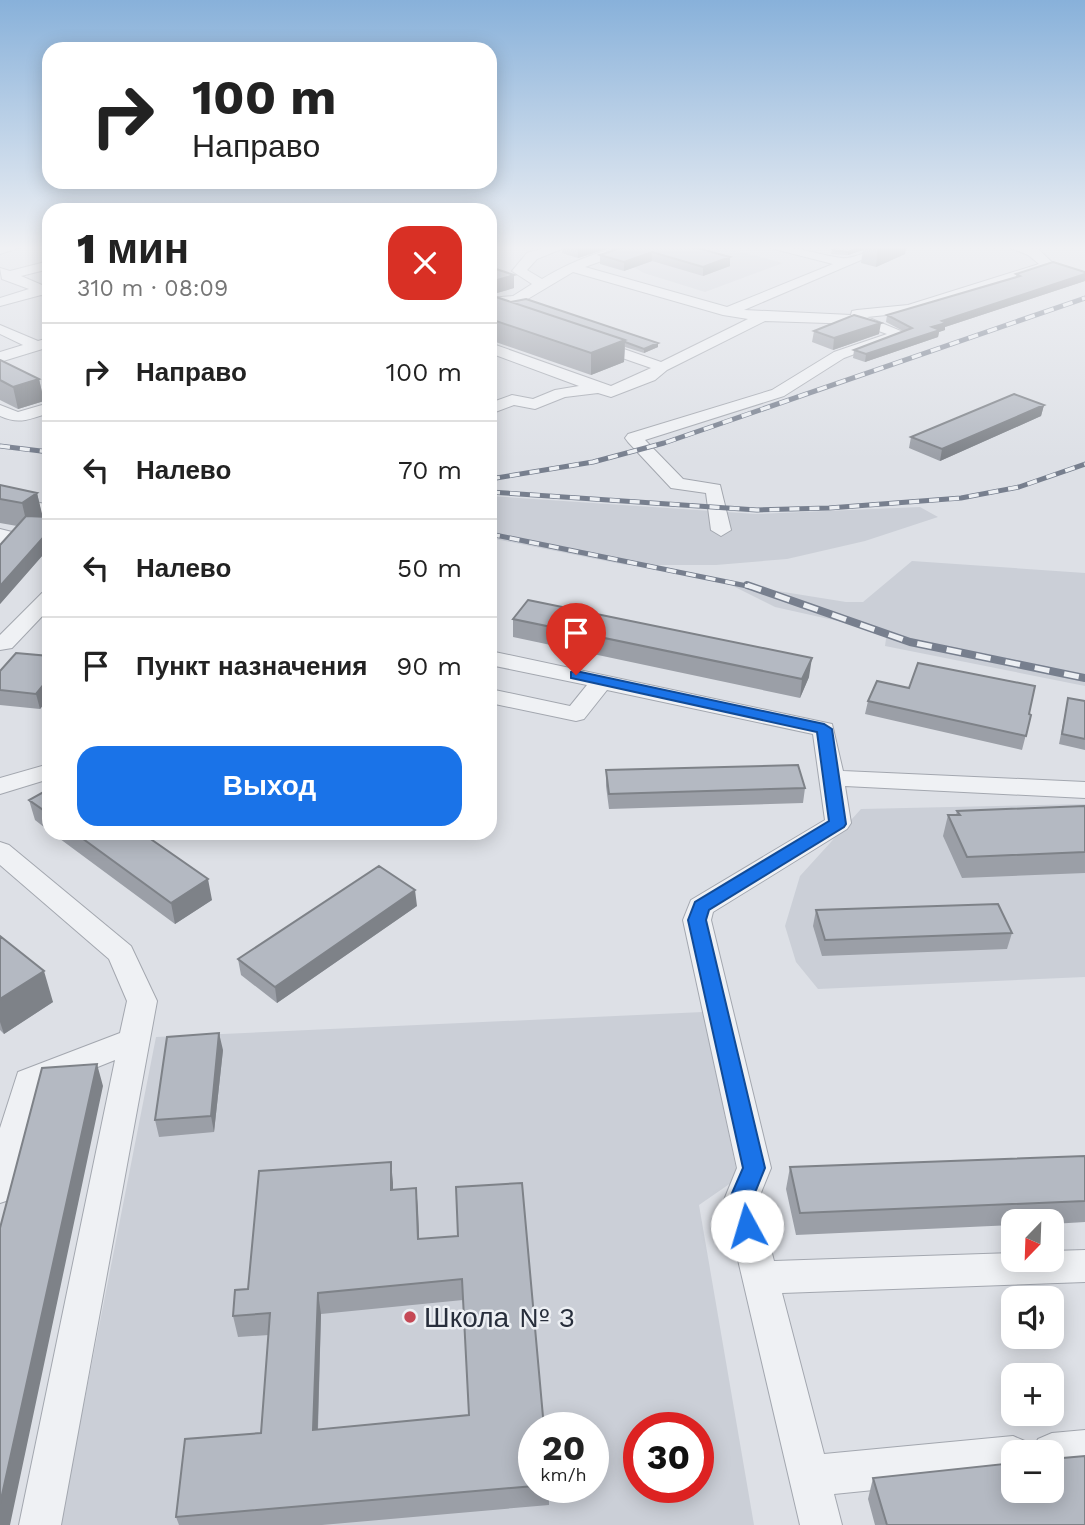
<!DOCTYPE html>
<html lang="ru">
<meta charset="utf-8">
<style>
:root{--surface:#fff;--page:#f2f2f2;--text:#222;--muted:#767676;--line:#e0e0e0;--accent:#1a73e8}
body{margin:0;font-family:"Work Sans",sans-serif;background:var(--page);color:var(--text);height:100vh;display:flex;flex-direction:column;font-size:26px;white-space:nowrap}
*{box-sizing:border-box;margin:0}
p{font-size:23px;color:var(--muted)}
.icon{flex:none;width:38px;height:38px;fill:none;stroke:currentColor;stroke-width:2;stroke-linecap:round;stroke-linejoin:round}
.map{position:relative;flex:1;overflow:hidden}
.panel{position:absolute;left:42px;top:203px;width:455px;height:637px;display:flex;flex-direction:column;background:var(--surface);border-radius:21px;box-shadow:0 4px 18px #0003}
.panel>*{flex:none}
.top-card{position:absolute;left:42px;top:42px;width:455px;height:147px;border-radius:21px;box-shadow:0 4px 18px #0003;background:#fff;color:var(--text);overflow:hidden}
.needle{width:46px;rotate:203deg}
.buttons{position:absolute;left:1001px;top:1209px;display:grid;gap:14px}
.buttons a{display:grid;place-items:center;width:63px;height:63px;border-radius:14px;background:var(--surface);box-shadow:0 4px 18px #0003;font-size:35px}
.speed{position:absolute;left:518px;top:1412px;display:flex;gap:14px;font-size:35px;font-weight:700;text-align:center}
.speed>*{display:grid;place-content:center;width:91px;height:91px;border-radius:50%;background:var(--surface);box-shadow:0 4px 18px #0003;line-height:1}
.speed small{font-size:18px;font-weight:400}
.speed .limit{border:10px solid #d22;background:#fff;color:#111}
.pin{position:absolute;display:grid;place-items:center;width:60px;height:60px;color:#fff;margin:-72px -30px;border-radius:50% 50% 50% 0;rotate:-45deg;box-shadow:0 0 7px #0007}
.pin .icon{rotate:45deg}
.me{position:absolute;width:77px;margin:-38px;rotate:354deg;stroke-linejoin:round;filter:drop-shadow(0 0 5px #0008)}
.turn{display:flex;align-items:center;gap:24px;height:147px;padding:0 35px;font-size:32px}
.turn .icon{width:91px;height:91px;stroke-width:2.5}
.turn b{display:block;font-size:49px;line-height:60px}
.round{display:grid;place-items:center;flex:none;width:74px;height:74px;border-radius:21px;background:var(--page)}
.head{display:flex;align-items:center;justify-content:space-between;height:119px;padding:0 35px}
h1{font-size:42px;font-weight:800;line-height:52px}
.button{display:flex;gap:14px;margin-top:auto;padding:14px 35px}
.button a{flex:1;height:80px;border-radius:21px;background:var(--accent);color:#fff;font-size:28px;font-weight:800;line-height:80px;text-align:center}
ul{padding:0;list-style:none}
li{display:flex;align-items:center;gap:21px;height:98px;padding:0 35px;border-top:2px solid var(--line)}
li div{flex:1}
li b{display:block;font-size:26px}
li em{font-style:normal}
.map>svg:first-child{display:block}
.built{fill:#cbcfd7;fill-rule:evenodd}
.lines{fill:none;stroke-linecap:round;stroke-linejoin:round}
.minor-casing{stroke:#a3a7af;stroke-width:2}
.minor{fill:#eff1f4;fill-rule:evenodd}
.rail-far1-casing{stroke:#777f8e;stroke-width:5}
.rail-casing{stroke:#777f8e;stroke-width:8}
.rail-far1{stroke:#eceff3;stroke-width:3.5;stroke-dasharray:10;stroke-linecap:butt}
.rail{stroke:#eceff3;stroke-width:5;stroke-dasharray:15;stroke-linecap:butt}
.wall{fill:#9b9fa7;fill-rule:evenodd}
.shaded-wall{fill:#7e8288}
.building{fill:#b4b9c2;stroke:#7e8288;stroke-width:2;fill-rule:evenodd}
.route{fill:#1a73e8;stroke:#114b97;stroke-width:2}
.poi-dot{fill:#c54855;stroke:#eceff3;stroke-width:2.5}
.labels{text-anchor:middle;stroke-width:5;stroke-linejoin:round;paint-order:stroke}
.near-poi-label{font-size:28px;fill:#272e3b;stroke:#eceff3;text-anchor:start}
</style>
<div class="map">
<svg width="1085" height="1525" viewBox="0 0 1085 1525">
<rect width="100%" height="100%" fill="#dde0e6"/>
<path class="built" d="M657 246H719L783 263 705 292 644 273 619 259Z
M490 496 756 514 920 507 938 517 865 541 787 559 716 565H626L490 538Z
M912 561 1085 573V686L885 646 887 632 775 607 727 583 846 602H863Z
M1085 804V977L818 989 796 962 785 926 800 876 861 809Z
M703 1012 738 1178 699 1205 754 1525H60L156 1037ZM534 1428H593V1488H534ZM639 1428H698V1488H639Z"/>
<g class="lines">
<defs>
<path id="minor" d="M0 246H24L0 254Z
M552 246H569L537 259 527 270 542 279C572 261 608 246 643 246L585 267 727 307 833 264 774 249 772 246C797 246 818 255 842 258 858 260 875 244 894 246L744 310 851 315 852 311 857 310 908 305 1039 264 1028 255 1006 246 1038 249 1055 265 915 312 867 317 908 334 844 358 784 396 645 440 683 479 720 485 731 530 721 536 711 530 706 493 671 488 628 442 625 438 628 434 772 390 834 352 887 334 859 324 765 321 667 370 655 380 611 397 598 393 565 397 535 409 514 405 490 414V403L512 395 533 399 555 390 579 386 490 353V343L611 386 651 368 588 346V340H598L661 362 748 319 723 315 573 272 521 303 490 306V298L513 296 532 284 512 271 527 253Z
M49 261V269L21 276 49 288V297L41 295 0 306V298L29 289 2 279 0 268 10 271Z
M0 325 38 341 49 338V347L0 362V352L23 345 0 334Z
M49 403V413C30 419 19 425 0 416V405L18 412Z
M0 494 49 505V517L0 506Z
M0 529 16 533 19 537 7 551 0 553Z
M49 591V609L12 648 0 650V635L42 593Z
M490 651 832 724 843 771 1085 782V798L845 786 851 823 847 829 713 912 711 920 771 1168 758 1200 774 1261 1013 1253V1260H1052V1251L1085 1250V1282L782 1293 824 1454 1013 1436 1027 1442 1032 1452H1013V1476L834 1494 842 1525H800L724 1200 737 1168 683 920 691 900 825 820 813 734 607 690 584 719 576 721 490 703V689L570 706 587 685 490 665Z
M49 764V779L0 794V778Z
M0 842 9 845 131 946 157 1001 61 1525H19L115 1060 43 1089 17 1189 12 1199 0 1203V1128L18 1072 120 1033 127 1001 109 959 0 865Z
M1085 1430V1470L1052 1473V1452H1032L1038 1439 1052 1433Z"/>
</defs>
<use href="#minor" class="minor-casing"/>
<use href="#minor" class="minor"/>
<defs>
<path id="rail-far1" d="M0 446 49 452
M490 479 593 462 664 443 1085 298
M490 492 757 510 829 508 961 498 1019 487 1085 464
M490 534 752 587"/>
<path id="rail" d="M747 585 910 642 1085 678"/>
</defs>
<use href="#rail-far1" class="rail-far1-casing"/>
<use href="#rail" class="rail-casing"/>
<use href="#rail-far1" class="rail-far1"/>
<use href="#rail" class="rail"/>
</g>
<path class="wall" d="M44 246H49V253L45 251Z
M562 246H621H616L578 258 562 253Z
M626 246 730 257V266L703 276 652 261 624 271 600 264V255Z
M843 246H906L905 254 876 267 861 263 863 250 848 255 831 254 832 250Z
M1029 246H1050L1041 248Z
M490 267 514 288 490 295 658 347 644 353 625 347 624 362 591 375 490 340Z
M1085 272V281L945 327V330L939 332 938 337 865 362 853 358 854 350 903 331 886 322 887 315 1016 277V274Z
M814 331 879 334 833 350 812 342Z
M0 360 39 379 44 401 18 409 0 400Z
M1044 405 1041 416 940 461 909 448 911 437Z
M0 485 37 493 49 548 0 604V545L17 526 0 523Z
M513 619 809 677 800 698 513 637Z
M49 656V698L40 709 0 705V671Z
M1068 698 1085 701V750L1059 744Z
M868 701 1029 714 1031 715 1022 750 865 714Z
M606 770 805 788 803 803 609 809 606 786Z
M49 789V831L35 820 29 800Z
M1085 806V873L962 878 943 836 948 815H956L957 811Z
M52 833H142L212 900 175 924Z
M417 906 277 1003 241 975 238 959Z
M816 910 1012 933 1007 949 822 956 813 926Z
M0 936 53 1002 4 1034 0 1030Z
M223 1050 214 1132 159 1137 155 1120Z
M1085 1156V1222L1052 1224V1222H1013V1225L796 1235 786 1189 790 1167Z
M391 1162 393 1189 416 1188 419 1239 458 1236 534 1428V1488H549V1505L322 1525H179L176 1517 261 1433 269 1335 238 1337 233 1316 248 1289ZM463 1300 469 1415 318 1430 321 1314Z
M873 1478 1085 1525H875L868 1499Z"/>
<path class="shaded-wall" d="M587 246H621H616L578 258V248Z
M883 246H906L905 254 876 267 878 247Z
M863 247V250L848 255V252Z
M652 252V261L624 271V262Z
M730 257V266L703 276V267Z
M1085 274V281L945 327V330L939 332 938 337 865 362 866 354 932 327 942 321Z
M514 275V288L490 295V282Z
M881 323 879 334 833 350 834 338Z
M625 340 624 362 591 375V353Z
M658 343V347L644 353V349Z
M39 379 44 401 18 409 13 387Z
M1044 405 1041 416 940 461 942 449Z
M37 493 43 518 28 529 22 503Z
M49 531V548L0 604V586Z
M812 658 809 677 800 698 802 679Z
M49 678V698L40 709 36 694Z
M208 879 212 900 175 924 171 903Z
M415 890 417 906 277 1003 275 987Z
M44 971 53 1002 4 1034 0 1022V999Z
M219 1033 223 1050 214 1132 211 1116Z
M97 1064 103 1086 10 1525H0V1504Z
M391 1162 393 1183V1211L391 1190Z
M416 1188 418 1209 420 1261 418 1239Z
M318 1293 321 1314 317 1451 313 1430Z"/>
<path class="building" d="M569 246H587L578 248Z
M626 246H690L730 257 703 267 652 252 624 262 600 255Z
M843 246H863V247L848 252 832 250Z
M1053 262 1085 272V274L942 321 946 323 932 327 940 330 866 354 854 350 912 328 887 315 1020 276 1016 274Z
M490 267 514 275 490 282Z
M490 295 625 340 591 353 490 319Z
M526 299 658 343 644 349 625 342V340L511 302Z
M854 315 881 323 834 338 814 331Z
M0 360 39 379 13 387 0 380Z
M1014 394 1044 405 942 449 911 437Z
M0 485 37 493 22 503 0 499Z
M26 516 49 517V531L0 586V545Z
M528 600 812 658 802 679 513 619Z
M16 653 49 656V678L36 694 0 690V671Z
M918 663 1035 686 1029 714 1031 715 1026 736 868 701 877 681 909 688Z
M1068 698 1085 701V739L1062 734Z
M798 765 805 788 609 794 606 770Z
M49 789V814L29 800Z
M1085 806V852L967 857 948 815H960L957 811Z
M75 833H142L208 879 171 903Z
M379 866 415 890 275 987 238 959Z
M998 904 1012 933 825 940 816 910Z
M0 936 44 971 0 999Z
M219 1033 211 1116 155 1120 167 1037Z
M97 1064 0 1504V1228L42 1068Z
M1085 1156V1201L800 1213 790 1167Z
M391 1162V1190L416 1188 418 1239 458 1236 456 1187 522 1183 544 1428H534V1486L176 1517 185 1439 261 1433 270 1313 233 1316 235 1290 248 1289 259 1171ZM462 1279 469 1415 313 1430 318 1293Z
M1085 1456V1525H887L873 1478 1013 1463V1491H1052V1459Z"/>
<linearGradient id="sky" x2="0" y2="1"><stop stop-color="#88b1da"/><stop offset="0.54" stop-color="#f0f1f4"/><stop offset="1" stop-color="#f0f1f4" stop-opacity="0"/></linearGradient>
<rect width="1085" height="459" fill="url(#sky)"/>
<path class="route" d="M576 671 824 724 832 729 846 824 844 827 709 910 706 920 765 1168 752 1200 758 1226 755 1233 747 1236 739 1233 729 1200 743 1168 688 920 695 902 829 821 817 732 571 678V672Z"/>
<circle class="poi-dot" cx="410" cy="1317" r="7"/>
<g class="labels">
<g class="near-poi-label">
<text x="424" y="1327">Школа № 3</text>
</g>
</g>
</svg>
<div class="buttons">
<a><svg class="needle" viewBox="-14 -14 28 28"><path d="M0-13l5 13h-10z" fill="#e53935"/><path d="M0 13l5-13h-10z" fill="#767676"/></svg></a>
<a><svg class="icon" aria-label="sound" viewBox="0 0 24 24"><path d="M4 9h4l5-4v14l-5-4H4zM17 9q2 3 0 6"/></svg></a>
<a>+</a>
<a>−</a>
</div>
<div class="speed"><div>20<small>km/h</small></div><div class="limit">30</div></div>
<div class="pin" style="left:576px;top:675px;background:#d93025"><svg class="icon" aria-label="arrive" viewBox="0 0 24 24"><path d="M6 21V4h12l-3 4 3 4H6"/></svg></div>
<svg class="me" style="left:747px;top:1226px" viewBox="-20 -20 40 40"><circle r="19" fill="#fff"/><path d="M0-13L10 11 0 6-10 11z" fill="#1a73e8"/></svg>
<div class="top-card">
<div class="turn"><svg class="icon" aria-label="right" viewBox="0 0 24 24"><path d="M7 20v-9h11M14 6l5 5-5 5"/></svg><div><b>100 m</b>Направо</div></div>
</div>
<section class="panel">
<div class="head"><div><h1>1 мин</h1><p>310 m · 08:09</p></div><a class="round" style="background:#d93025;color:#fff"><svg class="icon" aria-label="close" viewBox="0 0 24 24"><path d="M6 6l12 12M18 6L6 18"/></svg></a></div>
<ul>
<li><svg class="icon" aria-label="right" viewBox="0 0 24 24"><path d="M7 20v-9h11M14 6l5 5-5 5"/></svg><div><b>Направо</b></div><em>100 m</em></li>
<li><svg class="icon" aria-label="left" viewBox="0 0 24 24"><path d="M17 20v-9H6M10 6l-5 5 5 5"/></svg><div><b>Налево</b></div><em>70 m</em></li>
<li><svg class="icon" aria-label="left" viewBox="0 0 24 24"><path d="M17 20v-9H6M10 6l-5 5 5 5"/></svg><div><b>Налево</b></div><em>50 m</em></li>
<li><svg class="icon" aria-label="arrive" viewBox="0 0 24 24"><path d="M6 21V4h12l-3 4 3 4H6"/></svg><div><b>Пункт назначения</b></div><em>90 m</em></li>
</ul>
<div class="button"><a>Выход</a></div>
</section>
</div>
